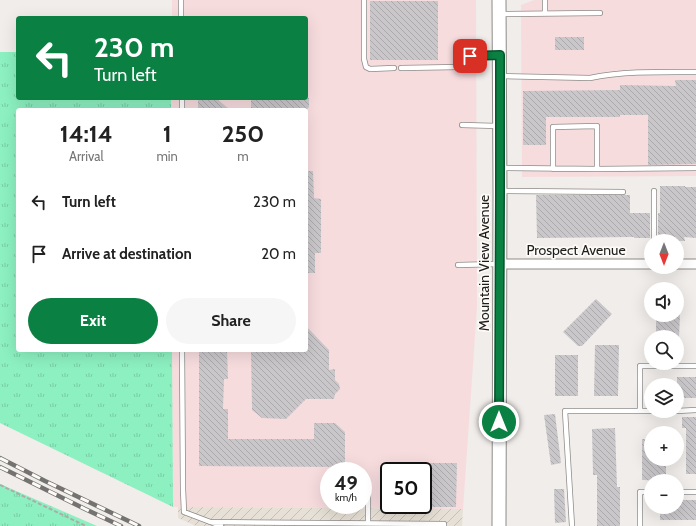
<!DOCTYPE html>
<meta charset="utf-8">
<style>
:root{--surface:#fff;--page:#f6f6f6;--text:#222;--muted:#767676;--accent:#0b8043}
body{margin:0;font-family:Cabin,sans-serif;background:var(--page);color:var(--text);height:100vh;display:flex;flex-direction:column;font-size:15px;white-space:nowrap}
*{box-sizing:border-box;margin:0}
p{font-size:13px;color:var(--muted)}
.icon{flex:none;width:22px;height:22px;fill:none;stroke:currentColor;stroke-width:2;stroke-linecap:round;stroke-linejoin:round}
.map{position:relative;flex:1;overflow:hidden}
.drawer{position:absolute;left:16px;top:108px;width:292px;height:244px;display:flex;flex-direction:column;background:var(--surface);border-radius:4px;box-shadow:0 4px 16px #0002}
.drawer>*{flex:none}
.banner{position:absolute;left:16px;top:16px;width:292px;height:84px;border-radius:4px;box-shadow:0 4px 16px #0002;background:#0b8043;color:#fff;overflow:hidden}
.needle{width:26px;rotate:180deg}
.controls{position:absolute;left:644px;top:234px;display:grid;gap:8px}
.controls a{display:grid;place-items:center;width:40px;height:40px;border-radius:50%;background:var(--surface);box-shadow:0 4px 16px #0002;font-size:20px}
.speed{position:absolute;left:320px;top:462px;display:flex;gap:8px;font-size:20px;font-weight:700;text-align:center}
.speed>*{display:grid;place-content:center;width:52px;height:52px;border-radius:50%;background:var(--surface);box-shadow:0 4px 16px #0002;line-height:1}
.speed small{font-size:10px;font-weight:400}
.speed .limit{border:2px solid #111;border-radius:6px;background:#fff;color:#111}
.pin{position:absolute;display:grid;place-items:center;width:34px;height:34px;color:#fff;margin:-17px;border-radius:8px;box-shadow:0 2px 6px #0006}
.me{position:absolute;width:44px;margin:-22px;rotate:0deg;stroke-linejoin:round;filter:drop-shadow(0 0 3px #0008)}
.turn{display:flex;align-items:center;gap:14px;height:84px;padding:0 12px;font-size:18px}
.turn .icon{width:52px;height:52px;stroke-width:2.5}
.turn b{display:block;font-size:28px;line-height:34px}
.eta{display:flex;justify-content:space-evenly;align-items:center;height:68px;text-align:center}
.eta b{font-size:24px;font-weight:800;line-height:28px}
.cta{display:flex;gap:8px;margin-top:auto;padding:8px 12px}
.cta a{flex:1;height:46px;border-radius:24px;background:var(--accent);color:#fff;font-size:16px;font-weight:800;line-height:46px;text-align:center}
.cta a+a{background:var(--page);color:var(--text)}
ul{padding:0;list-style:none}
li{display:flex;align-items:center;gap:12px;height:52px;padding:0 12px}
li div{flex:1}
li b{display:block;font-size:15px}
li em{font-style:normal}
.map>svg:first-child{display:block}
.commercial{fill:#f7dcde;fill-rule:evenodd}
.industrial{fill:url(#industrial-furrows)}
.grass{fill:url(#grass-tufts)}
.building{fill:url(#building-back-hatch)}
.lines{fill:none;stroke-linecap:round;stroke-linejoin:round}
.lane-casing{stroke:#8e8b88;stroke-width:6}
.street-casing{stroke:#8e8b88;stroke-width:11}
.secondary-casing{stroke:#8e8b88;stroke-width:15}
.path{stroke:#aeaba9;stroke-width:2;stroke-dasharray:4 2;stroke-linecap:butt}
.lane{stroke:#fff;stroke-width:4.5}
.street{stroke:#fff;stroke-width:9}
.secondary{stroke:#fff;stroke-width:13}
.rail-casing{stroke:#757371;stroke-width:4.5}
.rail{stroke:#fdfbf7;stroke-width:3;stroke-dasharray:9;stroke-linecap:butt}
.route-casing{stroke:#07532c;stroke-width:10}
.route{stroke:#0b8043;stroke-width:7}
.labels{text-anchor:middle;stroke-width:3.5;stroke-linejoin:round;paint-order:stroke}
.street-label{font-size:14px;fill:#1f1e1d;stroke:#fdfbf7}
</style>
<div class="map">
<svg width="696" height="526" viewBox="0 0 696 526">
<defs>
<pattern id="industrial-furrows" width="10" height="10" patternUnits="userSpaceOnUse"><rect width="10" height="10" fill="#e7e0d6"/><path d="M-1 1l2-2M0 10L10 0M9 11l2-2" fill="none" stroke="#c6c0b7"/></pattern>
<pattern id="grass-tufts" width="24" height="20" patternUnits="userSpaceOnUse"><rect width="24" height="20" fill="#8cf0c0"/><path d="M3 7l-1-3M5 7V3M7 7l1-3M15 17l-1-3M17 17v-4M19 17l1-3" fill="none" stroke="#78cda5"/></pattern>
<pattern id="building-back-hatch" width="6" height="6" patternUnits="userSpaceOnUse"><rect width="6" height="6" fill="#cac7cb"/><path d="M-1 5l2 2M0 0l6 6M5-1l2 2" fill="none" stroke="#adaaae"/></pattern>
</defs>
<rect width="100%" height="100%" fill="#f0edea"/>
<path class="commercial" d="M172 0H476L477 307 463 509 173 507 172 350H306V110H171V98H306V18H172ZM329 471H363V505H329ZM389 471H423V505H389Z
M534 0H696V176L522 177 521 5Z"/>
<path class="industrial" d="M178 507 463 509 462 526H196L178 518Z"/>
<path class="grass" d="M0 52H18V98H171V110H18V350H172L173 507 0 423Z
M0 484 97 526H0Z"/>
<path class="building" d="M370 1H438V60H370Z
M555 37H584V50H555Z
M675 80H696V164L648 165V115H620V117H546V145H523V91L620 90V85L676 86Z
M198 98H216L230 110H198Z
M251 98H309V107L306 110H251Z
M306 171H313L314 198 321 199V253H315V273H306Z
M660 186H685V187H696V238L684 237 685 241H660V238H658V213H660Z
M536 195H630V213H650V238H634V237L537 238Z
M596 299 612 314 582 346H578L563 332Z
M656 315H680L679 337H656Z
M306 326 329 350V370L335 369V380L339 384 340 389 335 394 334 399H306L286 419 262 418 252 410 251 350H306Z
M595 345H619L618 396H594Z
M199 350H227L228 379H224L223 409H228V439H314V423H335L345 432V467L199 466Z
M555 355H578V396H555Z
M677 377H696V398H677Z
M555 414 561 463 551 465 544 415Z
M682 417H696V474H686V428H682Z
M615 428 617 487H620V526H597V475H593L592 429Z
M642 439H651V459H666V481L642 480Z
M398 463H457L456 507H423V471H398Z
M554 489H564L566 522 555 523Z
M677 500H696V520H660V507H677Z"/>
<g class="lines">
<defs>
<path id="lane" d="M181 0V18
M364 0V59L366 67 370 69 394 68
M545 13V0
M500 14 600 13
M456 56 498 55
M401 68 459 67
M501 76 590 78C624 71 662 72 696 72
M182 98V110
M462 125 498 126
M502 168 597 169V126L553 127V169
M597 169 696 168
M501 191 623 192
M654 241V191
M458 265 498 264
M182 350 183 489 184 512 221 526
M640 411V366H696
M677 411 696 410
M368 489V524
M677 492H696
M210 522 444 524V526
M572 526 565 411H651
M640 526V492H651"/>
<path id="street" d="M500 264H651
M677 264H696"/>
<path id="secondary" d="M499 526 500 194 499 0"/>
</defs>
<use href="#lane" class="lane-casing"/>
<use href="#street" class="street-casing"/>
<use href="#secondary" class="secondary-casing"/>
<path class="path" d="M0 485 86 526"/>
<use href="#lane" class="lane"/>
<use href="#street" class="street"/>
<use href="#secondary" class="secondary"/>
<defs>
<path id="rail" d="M0 458 45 481 139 526
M0 467 85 509 121 526"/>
</defs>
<use href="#rail" class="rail-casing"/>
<use href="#rail" class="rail"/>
</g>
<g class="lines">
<defs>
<path id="route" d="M470 56 500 55V194L499 422"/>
</defs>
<use href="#route" class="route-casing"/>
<use href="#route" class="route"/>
</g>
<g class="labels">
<g class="street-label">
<text x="576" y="255">Prospect Avenue</text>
<text transform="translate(484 263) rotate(-90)" y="5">Mountain View Avenue</text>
</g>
</g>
</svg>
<div class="controls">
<a><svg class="needle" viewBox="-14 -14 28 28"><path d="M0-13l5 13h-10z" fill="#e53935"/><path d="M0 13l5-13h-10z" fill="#767676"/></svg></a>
<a><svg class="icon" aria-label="sound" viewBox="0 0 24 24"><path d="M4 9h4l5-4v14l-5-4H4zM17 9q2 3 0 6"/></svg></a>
<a><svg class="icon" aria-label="search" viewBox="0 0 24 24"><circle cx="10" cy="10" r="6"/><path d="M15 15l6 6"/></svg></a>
<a><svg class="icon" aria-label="layers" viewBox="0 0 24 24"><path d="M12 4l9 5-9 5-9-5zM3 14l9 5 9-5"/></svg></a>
<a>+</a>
<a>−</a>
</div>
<div class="speed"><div>49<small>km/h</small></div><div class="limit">50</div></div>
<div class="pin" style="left:470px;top:56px;background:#d93025"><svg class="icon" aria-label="arrive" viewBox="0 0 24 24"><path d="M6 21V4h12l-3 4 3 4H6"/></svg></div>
<svg class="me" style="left:499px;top:422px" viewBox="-20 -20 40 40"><circle r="17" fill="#0b8043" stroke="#fff" stroke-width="3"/><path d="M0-11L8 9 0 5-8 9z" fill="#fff"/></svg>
<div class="banner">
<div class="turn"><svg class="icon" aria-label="left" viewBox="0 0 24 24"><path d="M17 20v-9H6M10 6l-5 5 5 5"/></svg><div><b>230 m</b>Turn left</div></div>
</div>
<section class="drawer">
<div class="eta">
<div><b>14:14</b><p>Arrival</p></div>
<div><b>1</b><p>min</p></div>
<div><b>250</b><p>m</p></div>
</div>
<ul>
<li><svg class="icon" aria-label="left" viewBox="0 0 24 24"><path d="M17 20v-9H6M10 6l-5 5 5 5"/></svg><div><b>Turn left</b></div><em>230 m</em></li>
<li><svg class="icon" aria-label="arrive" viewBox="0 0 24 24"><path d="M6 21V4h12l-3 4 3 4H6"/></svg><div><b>Arrive at destination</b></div><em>20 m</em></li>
</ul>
<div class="cta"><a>Exit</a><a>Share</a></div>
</section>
</div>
